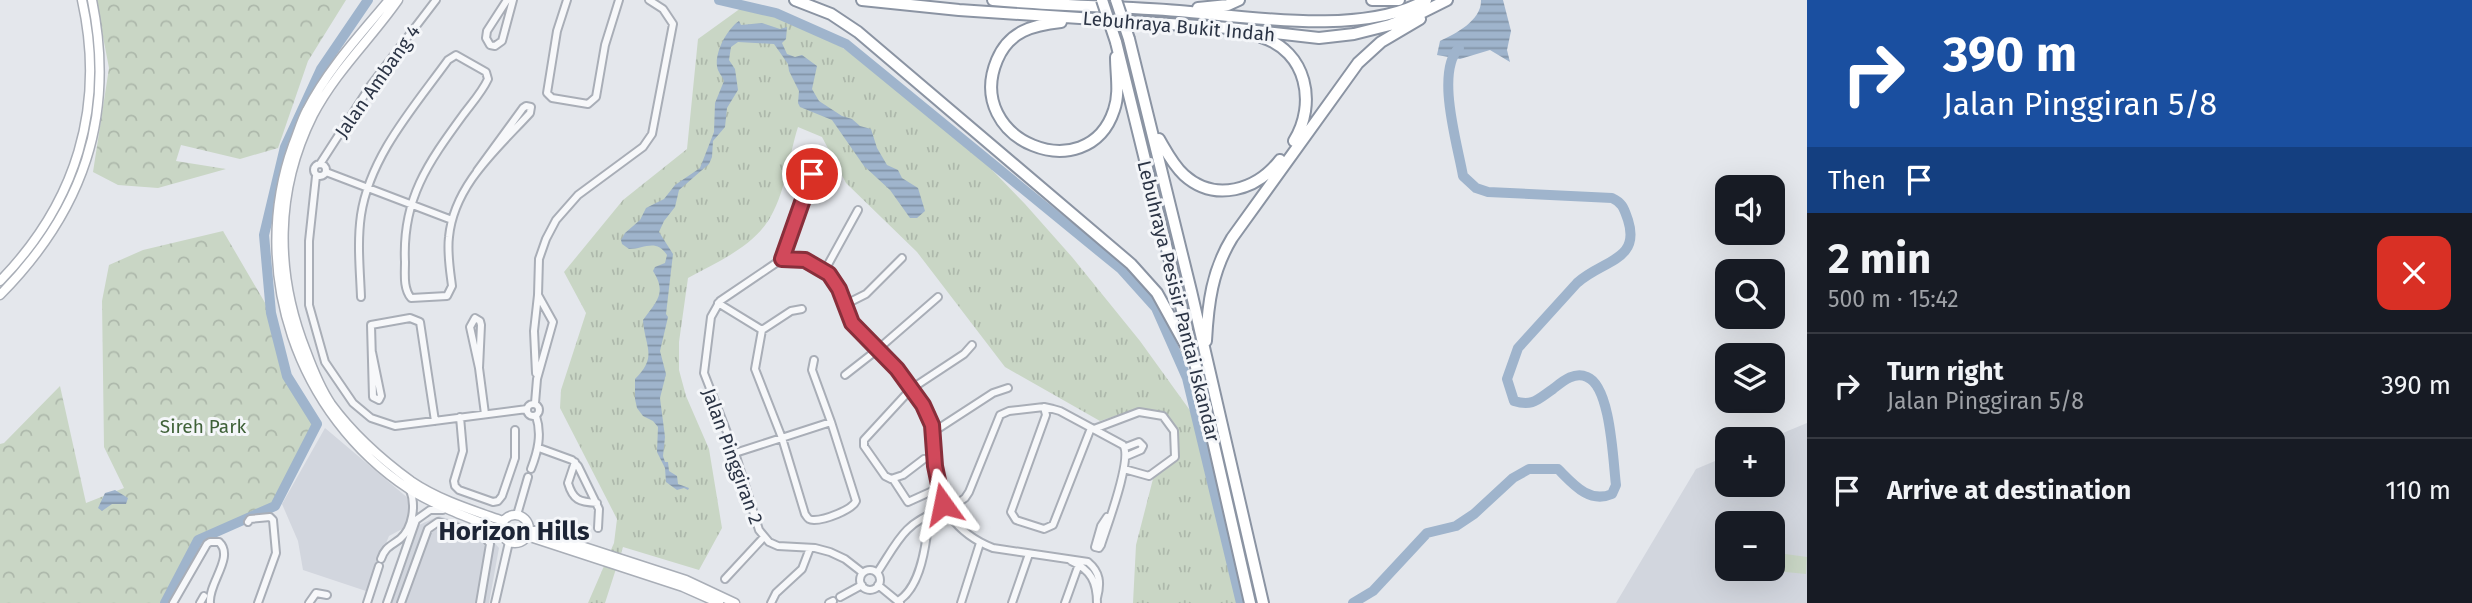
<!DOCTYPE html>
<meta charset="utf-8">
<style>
:root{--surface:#171b24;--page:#20242c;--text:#f1f3f6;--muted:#9ea1a6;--line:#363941}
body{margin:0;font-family:"Fira Sans",sans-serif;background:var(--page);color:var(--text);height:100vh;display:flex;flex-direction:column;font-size:26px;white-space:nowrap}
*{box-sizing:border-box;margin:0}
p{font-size:23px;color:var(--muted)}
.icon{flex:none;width:38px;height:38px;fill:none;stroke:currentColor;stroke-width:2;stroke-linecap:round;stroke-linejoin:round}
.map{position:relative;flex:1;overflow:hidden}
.panel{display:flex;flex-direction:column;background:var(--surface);width:665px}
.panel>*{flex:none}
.top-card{background:#1a4fa0;color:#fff;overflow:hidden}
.controls{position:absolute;left:1715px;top:175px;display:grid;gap:14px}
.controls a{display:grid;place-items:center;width:70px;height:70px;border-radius:14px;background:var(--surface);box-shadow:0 7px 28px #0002;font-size:35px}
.pin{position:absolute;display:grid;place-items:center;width:60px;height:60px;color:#fff;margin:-30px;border:4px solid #fff;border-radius:50%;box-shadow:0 2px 7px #0007}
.me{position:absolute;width:77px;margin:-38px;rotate:348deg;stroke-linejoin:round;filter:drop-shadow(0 0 5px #0008)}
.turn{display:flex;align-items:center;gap:24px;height:147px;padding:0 21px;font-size:32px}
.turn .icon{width:91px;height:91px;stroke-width:2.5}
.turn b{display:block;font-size:49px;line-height:60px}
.then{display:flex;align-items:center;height:66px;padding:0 21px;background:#0003;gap:14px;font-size:26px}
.round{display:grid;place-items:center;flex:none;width:74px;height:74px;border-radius:14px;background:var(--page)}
.summary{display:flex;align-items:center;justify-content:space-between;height:119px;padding:0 21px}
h1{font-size:42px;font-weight:700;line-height:52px}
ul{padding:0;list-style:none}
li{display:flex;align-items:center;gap:21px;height:105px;padding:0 21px;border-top:2px solid var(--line)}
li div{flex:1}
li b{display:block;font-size:26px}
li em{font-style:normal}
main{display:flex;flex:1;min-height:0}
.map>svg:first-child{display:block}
.built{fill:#d2d6de;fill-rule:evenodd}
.grass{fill:url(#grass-tufts)}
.forest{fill:url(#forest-crowns)}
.pitch{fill:#c9d6c5}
.water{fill:url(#water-rules)}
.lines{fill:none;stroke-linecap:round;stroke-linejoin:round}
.river{stroke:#9fb4cc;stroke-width:10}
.street-casing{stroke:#a9aeb7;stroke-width:10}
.secondary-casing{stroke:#a9aeb7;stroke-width:11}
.highway-casing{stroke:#8b94a3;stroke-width:14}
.street{stroke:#f7f8fa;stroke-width:6}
.secondary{stroke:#fff;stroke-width:8}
.highway{stroke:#fff;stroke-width:10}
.highway-bridge-casing{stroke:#8b94a3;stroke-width:14;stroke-linecap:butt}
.highway-bridge{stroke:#fff;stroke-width:10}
.route-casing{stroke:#882f3b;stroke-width:18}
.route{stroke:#d1495b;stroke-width:12}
.labels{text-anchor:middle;stroke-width:6;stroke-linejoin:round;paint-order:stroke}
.street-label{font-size:19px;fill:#2b3445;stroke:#f4f6f9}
.park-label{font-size:19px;fill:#3f6138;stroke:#f4f6f9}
.district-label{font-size:26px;font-weight:bold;fill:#1d2536;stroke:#f4f6f9}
</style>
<main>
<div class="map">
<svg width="1807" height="603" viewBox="0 0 1807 603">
<defs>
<pattern id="grass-tufts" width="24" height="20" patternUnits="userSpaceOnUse" patternTransform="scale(1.75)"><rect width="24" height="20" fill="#c9d6c5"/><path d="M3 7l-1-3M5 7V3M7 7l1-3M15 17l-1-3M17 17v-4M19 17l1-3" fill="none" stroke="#adb8ab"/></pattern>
<pattern id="forest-crowns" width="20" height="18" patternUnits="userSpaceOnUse" patternTransform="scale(1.75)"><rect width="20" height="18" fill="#c9d6c5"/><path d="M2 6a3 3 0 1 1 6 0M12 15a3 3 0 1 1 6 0" fill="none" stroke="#adb8ab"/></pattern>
<pattern id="water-rules" width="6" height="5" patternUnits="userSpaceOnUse" patternTransform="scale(1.75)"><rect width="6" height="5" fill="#9fb4cc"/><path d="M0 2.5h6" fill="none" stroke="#8293a7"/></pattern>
</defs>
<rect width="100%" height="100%" fill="#e4e7ec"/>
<path class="built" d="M1807 423V603H1616L1696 469 1727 456V485H1773V439H1768ZM1727 523H1773V569H1727Z
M325 428 409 499 411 509 408 522 404 528 389 536 366 591 303 570 298 541 282 504Z
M439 516 482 529 499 548 489 603H392L419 525Z"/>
<path class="grass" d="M741 8 779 15 812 28 846 50 908 95 966 143 1025 204 1072 257 1140 341 1194 416 1238 603H1133L1136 545 1154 475 1179 459V433L1166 413 1139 408 1100 421 1005 367 917 252 846 183 822 137 798 127C789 155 786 190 771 216 754 247 717 262 688 278L679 342V370L686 396 709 449 722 528 699 570 623 547 605 603H588L614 543 617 519 560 408 561 390 586 313 564 272 623 200 687 149 698 39Z"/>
<path class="forest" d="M96 0H346L308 61 278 148 240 159 181 145 176 161 226 169 158 188 118 185 93 172 109 68Z
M223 231 271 313 287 376 317 424 275 506 198 540 165 603H0V444L4 443 60 386 86 503 124 488 104 447 102 301 109 265 143 250Z"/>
<path class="pitch" d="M1778 553 1807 557 1806 574 1775 571Z"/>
<path class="water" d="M1481 0H1503L1511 31 1507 50 1510 62 1490 50 1460 59 1437 55 1440 41C1456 34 1482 20 1481 0Z
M739 21 741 25 762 23 780 29 787 27 786 39 782 43 787 54 795 57 802 55 817 66 812 89 819 101 842 116 852 119 860 126 871 129 877 148 887 165 898 170 902 178 918 188 925 211 917 218H910L890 190 864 166 832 120 800 107 798 103 799 91 789 71 788 64 774 44 738 42 731 47 729 60 735 69 738 90 727 108 725 127 713 141 712 157 709 164 679 190 675 207 664 221 659 232 673 254 666 314 668 317 660 351 666 374 660 398 665 437 663 456 665 462H668L669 471 677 476 678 484 689 488 688 490 684 488 677 490 666 482 665 468 657 452 658 427 653 421 643 416 637 408 635 399V379C658 356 645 348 643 320 657 301 667 293 653 271L655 267 665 263 667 255C656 238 644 249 629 249L622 244 621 240 625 233 640 220 646 208 664 199 675 185 700 168 714 132 715 103 724 81C722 75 718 73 717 66 715 52 727 29 739 21Z
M115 490 128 498 126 504H112L102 511 98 508 105 493Z"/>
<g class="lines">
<path class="river" d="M719 0 776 13 846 44 1121 269 1156 308 1187 378 1241 603
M165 603 198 540 275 506 317 424 287 376 271 313 264 235 285 147 321 69 368 0
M1353 603 1373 591 1427 533 1456 526 1474 514 1513 478 1529 469H1558C1573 484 1589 504 1612 494L1616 485C1613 462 1611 386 1587 377 1574 371 1562 382 1553 389 1538 399 1533 407 1514 401L1507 379 1518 348 1577 283C1602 260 1641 261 1628 220 1624 209 1623 203 1612 198L1488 192 1476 188 1463 176C1458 146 1435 72 1459 48"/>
<defs>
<path id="street" d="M507 0 487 31 486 38 490 45 495 46 502 41 513 0
M567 0 557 31 547 93 552 98 588 104 596 97 605 45 619 0
M314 170a6 6 0 1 1 12 0a6 6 0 1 1-12 0Z
M320 164 371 85 436 0
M326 172 452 220
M316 176 309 241V305L325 362 353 403 371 418 395 426 527 409
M782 259 812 174 819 166
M825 270 858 210
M361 297C360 270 357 243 361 215 370 156 414 107 448 60L456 55 486 72 488 79C482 92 472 103 463 115 428 163 402 199 405 262 405 274 403 288 411 298L447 296 452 286C450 270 447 253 449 237 454 185 497 149 530 113L531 107 526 106 523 108 477 171
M718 303 762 330
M844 305 866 294 902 258
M802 309 791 311 762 330 755 369 782 438 805 514C808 518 808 520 814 520 825 520 852 510 856 501L831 422 812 370 814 360
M372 352 381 396 379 400 373 397 371 325 410 318 420 322 435 421
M479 368 481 325 480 321 475 318 470 327 479 368 485 414
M536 373 534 331 538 295
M845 375 877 350 938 297
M535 403 537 379 553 322 538 295 539 259 546 239 556 220 578 195 643 147 652 134 673 24 663 9 649 0
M527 410a6 6 0 1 1 12 0a6 6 0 1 1-12 0Z
M1044 407 1046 415 1011 512 1016 520 1044 529 1053 525 1091 428
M460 417 463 451 454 481 455 486 459 490 493 502 498 501 502 496 515 458V430
M1094 429 1139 412 1163 416 1174 431 1175 457 1149 476 1124 469
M933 432 993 393 1008 388
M1126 447 1139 442 1143 446 1141 450 1127 456
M539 448 572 460 578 466 599 509 598 528
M735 453 831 422
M924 459 903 475 891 479 885 476 864 446V440L911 389 964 354 972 345
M575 462 568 483C573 500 579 502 597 503
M531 469C538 451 542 434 536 416
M893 479 908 502 939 488
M939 510a7 7 0 1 1 14 0a7 7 0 1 1-14 0Z
M952 507 965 498 969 492 1000 415 1009 411 1044 407 1053 409 1060 411 1123 445C1133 458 1107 526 1101 545L1099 548 1095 547
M517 515 528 477
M950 516C961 531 975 541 993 548L1088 562C1100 572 1101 583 1097 598
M248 522 250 519 270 517 273 520 276 553 258 603
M1095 547 1101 526 1107 517
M381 559C385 547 391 546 400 539 413 528 416 505 410 490
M1071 561C1091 570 1097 582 1097 603
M860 580a10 10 0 1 1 20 0a10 10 0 1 1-20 0Z
M863 573 845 559 830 552 815 548 778 546 769 542 759 530 735 453 704 373 711 317 720 301 782 259 805 260 829 274 839 289 852 323 897 369 923 405 932 425 935 466 943 504
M877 573C897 543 904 522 940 511
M725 579 764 537
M878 585 900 603
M840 597 862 585
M898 601C918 589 924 556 927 534
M173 603 207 544 210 542H219C235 557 208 583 210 603
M200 603 204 596
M309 603 316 593 327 595
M367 603 379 566
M387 603 416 520 430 510H443
M401 603 428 529 438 522 483 535 490 544 480 603
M495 603 509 542
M771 603 776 593 802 569 810 548
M829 603 833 601
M961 603 980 543
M1012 603 1029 554
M1065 603 1079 564"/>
<path id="secondary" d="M389 0C359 36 328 69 307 110 301 121 298 133 293 145 248 270 297 415 409 489 438 507 469 518 501 530
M398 0C370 40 336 71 313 115 275 191 275 273 306 351 313 370 320 388 331 404 353 434 381 459 411 481 439 500 472 510 503 521
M0 281C76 203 106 107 82 0
M0 295C83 211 116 117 92 0
M501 529a14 14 0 1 1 28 0a14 14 0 1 1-28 0Z
M529 529 686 580 735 603
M527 536 683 587 719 603"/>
<path id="highway" d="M795 0 831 14 858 32 1131 264 1157 293 1189 351
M862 0 959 10 1229 28 1319 38 1354 34 1390 25 1417 15 1447 0
M993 0C1055 6 1117 6 1179 11 1249 17 1364 36 1426 0
M1372 0H1399
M1198 8 1228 5 1239 0
M1061 22C1033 25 1009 31 997 60 963 141 1088 190 1114 110 1120 93 1116 75 1116 57
M1261 37C1307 51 1317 104 1294 141
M1129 39 1191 291 1263 603
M1116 42 1198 375 1250 603
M1159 139C1166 151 1173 165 1184 175 1215 203 1257 190 1280 160
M1206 341C1208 303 1212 271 1232 238L1358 63 1381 42 1420 19"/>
</defs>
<use href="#street" class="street-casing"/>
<use href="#secondary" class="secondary-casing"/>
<use href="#highway" class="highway-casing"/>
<use href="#street" class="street"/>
<use href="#secondary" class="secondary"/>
<use href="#highway" class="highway"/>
<defs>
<path id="highway-bridge" d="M1102 0 1116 42
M1116 0 1129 39"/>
</defs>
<use href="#highway-bridge" class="highway-bridge-casing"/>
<use href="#highway-bridge" class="highway-bridge"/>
</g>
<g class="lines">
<defs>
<path id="route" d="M812 174 782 259 805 260 829 274 839 289 852 323 897 369 923 405 932 425 935 466 943 504"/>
</defs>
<use href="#route" class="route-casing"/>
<use href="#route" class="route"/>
</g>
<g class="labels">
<g class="street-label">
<text transform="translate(1179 26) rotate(5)" y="7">Lebuhraya Bukit Indah</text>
<text transform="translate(377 81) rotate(-55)" y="7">Jalan Ambang 4</text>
<text transform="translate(1179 301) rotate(76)" y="7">Lebuhraya Pesisir Pantai Iskandar</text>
<text transform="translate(733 456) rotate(70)" y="7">Jalan Pinggiran 2</text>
</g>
<g class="park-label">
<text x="203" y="433">Sireh Park</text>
</g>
<g class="district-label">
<text x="514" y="540">Horizon Hills</text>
</g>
</g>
</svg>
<div class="controls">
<a><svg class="icon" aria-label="sound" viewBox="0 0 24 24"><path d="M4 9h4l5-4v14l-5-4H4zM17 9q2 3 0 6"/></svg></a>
<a><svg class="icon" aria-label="search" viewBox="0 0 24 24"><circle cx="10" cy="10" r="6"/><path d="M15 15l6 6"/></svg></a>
<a><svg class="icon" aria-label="layers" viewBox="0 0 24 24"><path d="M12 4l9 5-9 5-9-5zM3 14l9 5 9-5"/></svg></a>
<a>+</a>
<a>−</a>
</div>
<div class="pin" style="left:812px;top:174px;background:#d93025"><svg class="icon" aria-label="arrive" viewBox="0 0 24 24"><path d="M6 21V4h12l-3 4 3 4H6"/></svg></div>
<svg class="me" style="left:943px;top:504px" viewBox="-20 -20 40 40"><path d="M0-17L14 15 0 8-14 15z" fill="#d1495b" stroke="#fff" stroke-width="4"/></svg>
</div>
<section class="panel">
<div class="top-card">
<div class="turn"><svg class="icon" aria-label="right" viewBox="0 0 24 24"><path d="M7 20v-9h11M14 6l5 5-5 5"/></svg><div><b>390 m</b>Jalan Pinggiran 5/8</div></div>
<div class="then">Then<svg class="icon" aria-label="arrive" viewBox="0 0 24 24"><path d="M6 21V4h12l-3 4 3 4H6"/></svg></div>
</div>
<div class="summary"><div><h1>2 min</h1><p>500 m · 15:42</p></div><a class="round" style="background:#d93025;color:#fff"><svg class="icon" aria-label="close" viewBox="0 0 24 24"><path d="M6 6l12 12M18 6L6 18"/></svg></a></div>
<ul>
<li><svg class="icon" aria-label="right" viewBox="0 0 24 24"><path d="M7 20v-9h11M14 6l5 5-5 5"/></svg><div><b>Turn right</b><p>Jalan Pinggiran 5/8</p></div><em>390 m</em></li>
<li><svg class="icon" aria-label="arrive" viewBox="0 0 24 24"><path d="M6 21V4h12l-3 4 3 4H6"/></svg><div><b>Arrive at destination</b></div><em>110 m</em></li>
</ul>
</section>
</main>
